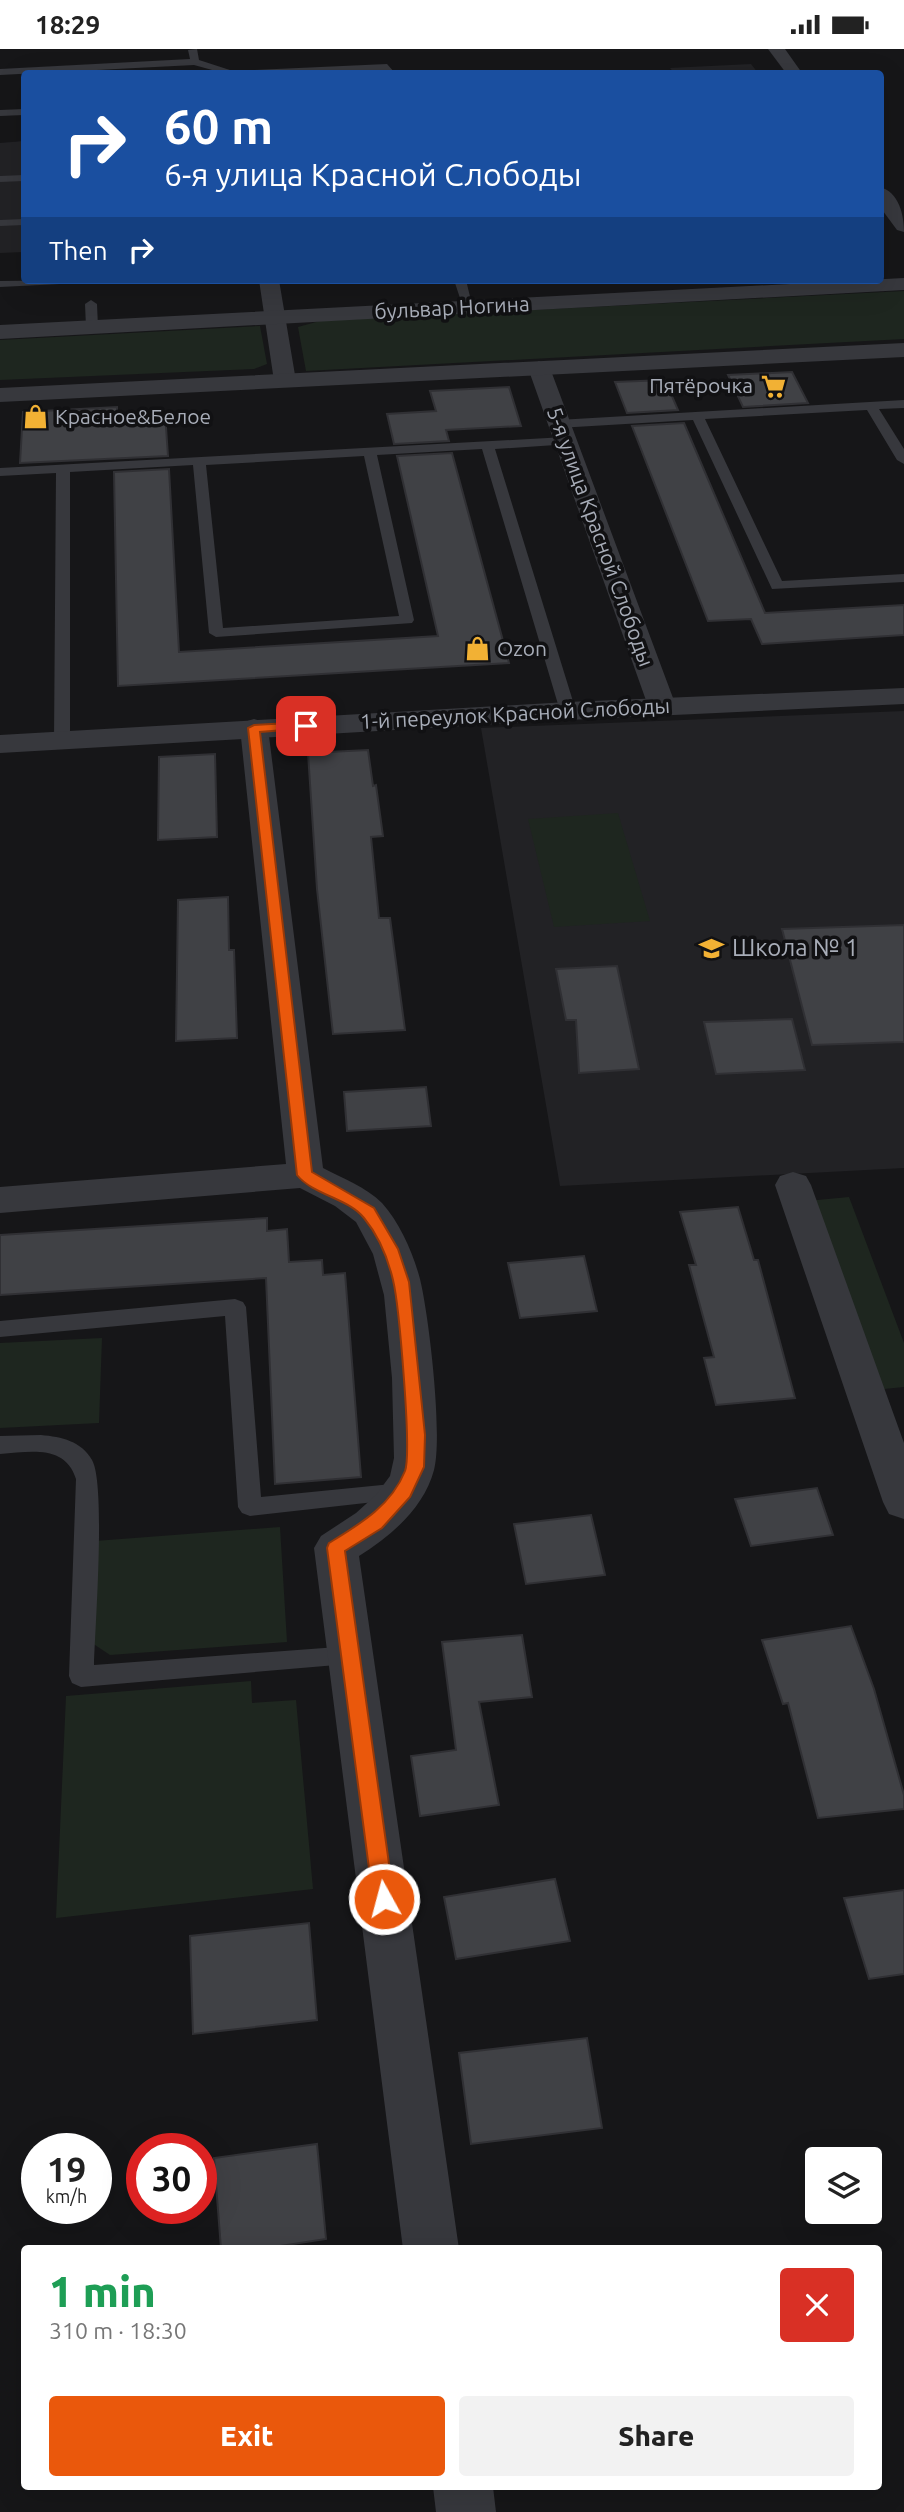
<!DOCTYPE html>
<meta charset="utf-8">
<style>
:root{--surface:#fff;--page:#f2f2f2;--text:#222;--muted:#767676;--accent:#ea580c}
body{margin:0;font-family:Ubuntu,sans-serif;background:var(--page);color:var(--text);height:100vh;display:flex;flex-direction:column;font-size:26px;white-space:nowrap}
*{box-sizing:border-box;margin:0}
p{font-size:23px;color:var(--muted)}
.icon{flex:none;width:38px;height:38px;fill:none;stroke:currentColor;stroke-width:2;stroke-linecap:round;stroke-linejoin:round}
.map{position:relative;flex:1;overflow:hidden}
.panel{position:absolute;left:21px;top:2196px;width:861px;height:245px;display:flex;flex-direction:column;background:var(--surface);border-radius:7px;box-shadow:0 7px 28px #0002}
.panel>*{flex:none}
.banner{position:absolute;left:21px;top:21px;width:863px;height:214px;border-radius:7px;box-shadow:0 7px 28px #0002;background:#1a4fa0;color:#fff;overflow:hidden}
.controls{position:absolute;left:805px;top:2098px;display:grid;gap:14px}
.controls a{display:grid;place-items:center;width:77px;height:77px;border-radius:7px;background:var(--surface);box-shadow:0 7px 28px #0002;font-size:35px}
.speed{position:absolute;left:21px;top:2084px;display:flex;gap:14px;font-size:35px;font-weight:700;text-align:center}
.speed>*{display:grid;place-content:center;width:91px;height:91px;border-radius:50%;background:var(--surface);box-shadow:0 7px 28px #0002;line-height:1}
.speed small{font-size:18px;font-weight:400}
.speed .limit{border:10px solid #d22;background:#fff;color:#111}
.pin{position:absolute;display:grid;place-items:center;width:60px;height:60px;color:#fff;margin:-30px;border-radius:14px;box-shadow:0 4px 10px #0006}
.me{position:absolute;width:77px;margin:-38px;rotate:353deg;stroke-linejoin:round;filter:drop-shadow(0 0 5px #0008)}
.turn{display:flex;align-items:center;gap:24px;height:147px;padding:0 28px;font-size:32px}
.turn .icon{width:91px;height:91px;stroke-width:2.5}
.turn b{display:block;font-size:49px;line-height:60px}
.then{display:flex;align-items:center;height:66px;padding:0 28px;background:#0003;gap:14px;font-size:26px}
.round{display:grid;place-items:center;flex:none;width:74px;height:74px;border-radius:7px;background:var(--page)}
.head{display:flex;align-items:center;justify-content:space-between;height:119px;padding:0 28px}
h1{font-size:42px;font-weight:800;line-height:52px;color:#1e9e55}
.cta{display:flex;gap:14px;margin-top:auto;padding:14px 28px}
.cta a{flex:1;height:80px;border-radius:7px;background:var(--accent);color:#fff;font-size:28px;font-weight:800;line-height:80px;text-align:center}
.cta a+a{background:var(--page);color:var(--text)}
.status{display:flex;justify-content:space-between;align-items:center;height:49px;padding:0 35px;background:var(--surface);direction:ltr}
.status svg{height:19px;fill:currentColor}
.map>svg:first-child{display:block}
.built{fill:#222225}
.green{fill:#1e261f}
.building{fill:#404145;stroke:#303034;stroke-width:2}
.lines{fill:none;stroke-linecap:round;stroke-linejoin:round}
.service{fill:#37383d;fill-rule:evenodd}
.minor{fill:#37383d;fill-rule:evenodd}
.tertiary{fill:#37383d;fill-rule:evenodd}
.route{fill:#ea580c;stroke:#983908;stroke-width:2}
.labels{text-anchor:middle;stroke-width:7;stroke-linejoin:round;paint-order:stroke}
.far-street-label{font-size:21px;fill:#a8adb8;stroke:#111113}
.far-poi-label{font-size:21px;fill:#a8adb8;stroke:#111113;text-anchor:start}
.poi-label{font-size:24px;fill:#a8adb8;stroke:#111113;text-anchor:start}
</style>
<div class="status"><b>18:29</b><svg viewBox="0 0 49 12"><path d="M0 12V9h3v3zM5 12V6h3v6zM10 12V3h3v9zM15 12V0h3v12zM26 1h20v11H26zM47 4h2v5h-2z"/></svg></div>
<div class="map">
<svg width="904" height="2463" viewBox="0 0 904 2463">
<rect width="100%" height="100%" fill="#161618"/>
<path class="built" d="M751 15 758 24H674L670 19Z
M24 92V203L0 204V94Z
M904 662V1119L560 1137 481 679Z"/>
<path class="green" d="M904 242V290L306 322 298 278 320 272Z
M260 277 267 315 254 320 0 331V291Z
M618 764 650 872 554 878 528 770Z
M849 1148 904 1294V1338L874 1341 807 1152Z
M102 1289 99 1374 0 1379V1294Z
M280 1478 287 1593 110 1606 92 1594 95 1492Z
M251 1632 252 1654 296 1651 313 1840 56 1869 66 1647Z"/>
<path class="building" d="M792 323 808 354 743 358 728 326Z
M665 331 678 361 627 364 615 333Z
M509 338 521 377 446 381 449 392 394 395 387 365 436 362 430 342Z
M117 358V367L165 364 168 407 20 414 23 363Z
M684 374 765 564 904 556V586L762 595 751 570 708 572 632 377Z
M452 404 509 614 118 637 114 423 169 420 179 603 438 587 397 407Z
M368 701 373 737 376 736 383 787 371 788 379 869H390L405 981 333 985 317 840 308 704Z
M215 705 217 788 158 791 159 708Z
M228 848 229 901H234L237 989 176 992 178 851Z
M904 876V993L812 996 782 880Z
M617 917 639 1020 579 1024 576 971H566L556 920Z
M792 970 805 1021 716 1025 704 973Z
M426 1038 431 1077 347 1082 344 1043Z
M738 1158 754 1211H758L795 1349 716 1356 704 1309 714 1308 689 1216H696L680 1163Z
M267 1169V1182L287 1180 289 1213 322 1211 323 1226 345 1224 361 1428 275 1435 266 1229 0 1246V1186Z
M584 1207 597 1262 520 1269 508 1214Z
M817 1439 833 1486 751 1497 735 1450Z
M591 1466 605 1526 526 1535 514 1475Z
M851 1577 874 1640 904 1746V1760L818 1769 788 1654 783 1655 762 1591Z
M522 1586 532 1648 479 1653 499 1756 420 1767 411 1707 456 1701 442 1593Z
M555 1830 570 1892 456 1910 444 1848Z
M904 1841V1925L869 1930 844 1849Z
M309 1874 317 1971 193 1985 190 1887Z
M587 1989 602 2079 471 2095 459 2004Z
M317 2095 326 2190 261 2200H221L214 2109Z"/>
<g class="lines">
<path class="service" d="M197 0 199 11 233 22 387 15 395 24H386L384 21 223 24 194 16 0 26V20L190 10 188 1Z
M24 60V66L0 67V61Z
M24 126V132L0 133V127Z
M24 170V176L0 177V171Z
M86 231 80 234 0 238V232Z
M454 231H466L473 260 463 258Z
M91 251 97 255 98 278 92 282 86 278 85 255Z
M904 351V359L879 360 904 400V415L897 411 867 361 705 370 782 532 904 525V533L772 540 693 371 558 379 552 375 558 371Z
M565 388 571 392 570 395 495 400 576 662 574 665H562L560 662 482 400 377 406 414 571 412 574 216 588 209 584 193 416 70 423V691L62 696 54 691 56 424 0 427V419ZM364 407 399 567 223 579 206 416Z
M235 1250 243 1253 246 1258 261 1448 402 1434 410 1437 414 1443 410 1449 250 1467 242 1464 238 1458 225 1267 0 1288V1272Z
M41 1386C62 1388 81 1392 92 1411 106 1435 95 1579 94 1616L351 1597 360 1600 363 1607 360 1614 81 1638 72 1634 69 1627 76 1430C65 1395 30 1403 0 1405V1387Z"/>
<path class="minor" d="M768 0H785L802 24H786Z
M880 138C899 143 904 166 904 183L897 181 880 158Z
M259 231H279L296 332 293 337H277L274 332Z
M539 312 550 319 676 657 672 663 662 666 652 663 648 657 528 319Z
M254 670 264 673 268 679 323 1119C342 1129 366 1138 382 1154 400 1174 413 1204 420 1230 429 1267 443 1386 434 1421 424 1459 391 1487 359 1507L459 2200H403L314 1499 321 1487 356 1464 376 1446 390 1427 394 1409 392 1329 384 1246 373 1205 356 1173 335 1157 300 1139 0 1164V1138L286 1115 240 679 244 673Z
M793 1123 806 1127 811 1136 904 1394V1470L889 1465 883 1453 775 1136 780 1127Z
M433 2438H493L496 2463H436Z"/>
<path class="tertiary" d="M904 229V241L0 290V276Z
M904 294V308L0 353V339Z
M904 639V655L568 671 0 704V686L568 653Z"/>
</g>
<path class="route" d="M306 673 312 677 310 679 260 683 312 1123 374 1159 398 1200 409 1233 425 1386 424 1418 410 1448 382 1479 345 1502 394 1850 391 1856 384 1859 376 1856 373 1850 327 1499 329 1494C360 1475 391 1457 405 1422 412 1403 399 1256 393 1231 388 1210 378 1186 364 1169 348 1149 313 1146 297 1126L248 679 254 676Z"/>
<defs>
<symbol id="supermarket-bare" viewBox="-9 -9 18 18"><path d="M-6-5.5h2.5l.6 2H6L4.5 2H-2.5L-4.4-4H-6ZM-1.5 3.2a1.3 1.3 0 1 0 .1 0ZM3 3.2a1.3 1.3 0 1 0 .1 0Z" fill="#f2b134" stroke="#111113" stroke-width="2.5" paint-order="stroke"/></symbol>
<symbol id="shop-bare" viewBox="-9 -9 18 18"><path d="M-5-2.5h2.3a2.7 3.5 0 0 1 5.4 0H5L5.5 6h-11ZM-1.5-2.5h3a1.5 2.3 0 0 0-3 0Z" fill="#f2b134" stroke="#111113" stroke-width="2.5" paint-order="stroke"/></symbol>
<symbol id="school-bare" viewBox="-9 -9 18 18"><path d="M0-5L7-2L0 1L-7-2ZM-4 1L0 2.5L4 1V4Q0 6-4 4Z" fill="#f2b134" stroke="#111113" stroke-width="2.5" paint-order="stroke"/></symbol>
</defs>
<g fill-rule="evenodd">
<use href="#supermarket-bare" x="756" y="320" width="35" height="35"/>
<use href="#shop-bare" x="18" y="350" width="35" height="35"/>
<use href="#shop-bare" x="460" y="582" width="35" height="35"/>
<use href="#school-bare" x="694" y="882" width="35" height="35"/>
</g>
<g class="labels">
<g class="far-street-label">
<text transform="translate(452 259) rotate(-3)" y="7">бульвар Ногина</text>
<text transform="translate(600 488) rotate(70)" y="7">5-я улица Красной Слободы</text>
<text transform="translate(515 665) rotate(-3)" y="7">1-й переулок Красной Слободы</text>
</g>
<g class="far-poi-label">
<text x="753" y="344" text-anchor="end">Пятёрочка</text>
<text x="55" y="375">Красное&amp;Белое</text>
<text x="497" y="607">Ozon</text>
</g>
<g class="poi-label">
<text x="732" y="907">Школа № 1</text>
</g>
</g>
</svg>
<div class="controls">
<a><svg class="icon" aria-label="layers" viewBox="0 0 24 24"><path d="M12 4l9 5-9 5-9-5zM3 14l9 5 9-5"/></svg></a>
</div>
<div class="speed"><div>19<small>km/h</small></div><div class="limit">30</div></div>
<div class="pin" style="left:306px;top:677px;background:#d93025"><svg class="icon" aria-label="arrive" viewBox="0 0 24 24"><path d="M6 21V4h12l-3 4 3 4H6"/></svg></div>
<svg class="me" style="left:384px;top:1850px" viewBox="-20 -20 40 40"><circle r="17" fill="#ea580c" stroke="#fff" stroke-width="3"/><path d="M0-11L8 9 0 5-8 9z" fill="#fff"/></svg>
<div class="banner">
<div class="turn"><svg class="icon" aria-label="right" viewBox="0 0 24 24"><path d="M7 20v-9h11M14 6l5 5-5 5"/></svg><div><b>60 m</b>6-я улица Красной Слободы</div></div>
<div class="then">Then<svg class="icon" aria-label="right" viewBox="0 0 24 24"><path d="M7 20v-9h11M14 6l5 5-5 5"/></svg></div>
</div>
<section class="panel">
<div class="head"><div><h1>1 min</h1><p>310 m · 18:30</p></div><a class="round" style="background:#d93025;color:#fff"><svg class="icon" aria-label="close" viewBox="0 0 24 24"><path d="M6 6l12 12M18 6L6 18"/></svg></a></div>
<div class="cta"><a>Exit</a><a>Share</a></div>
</section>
</div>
